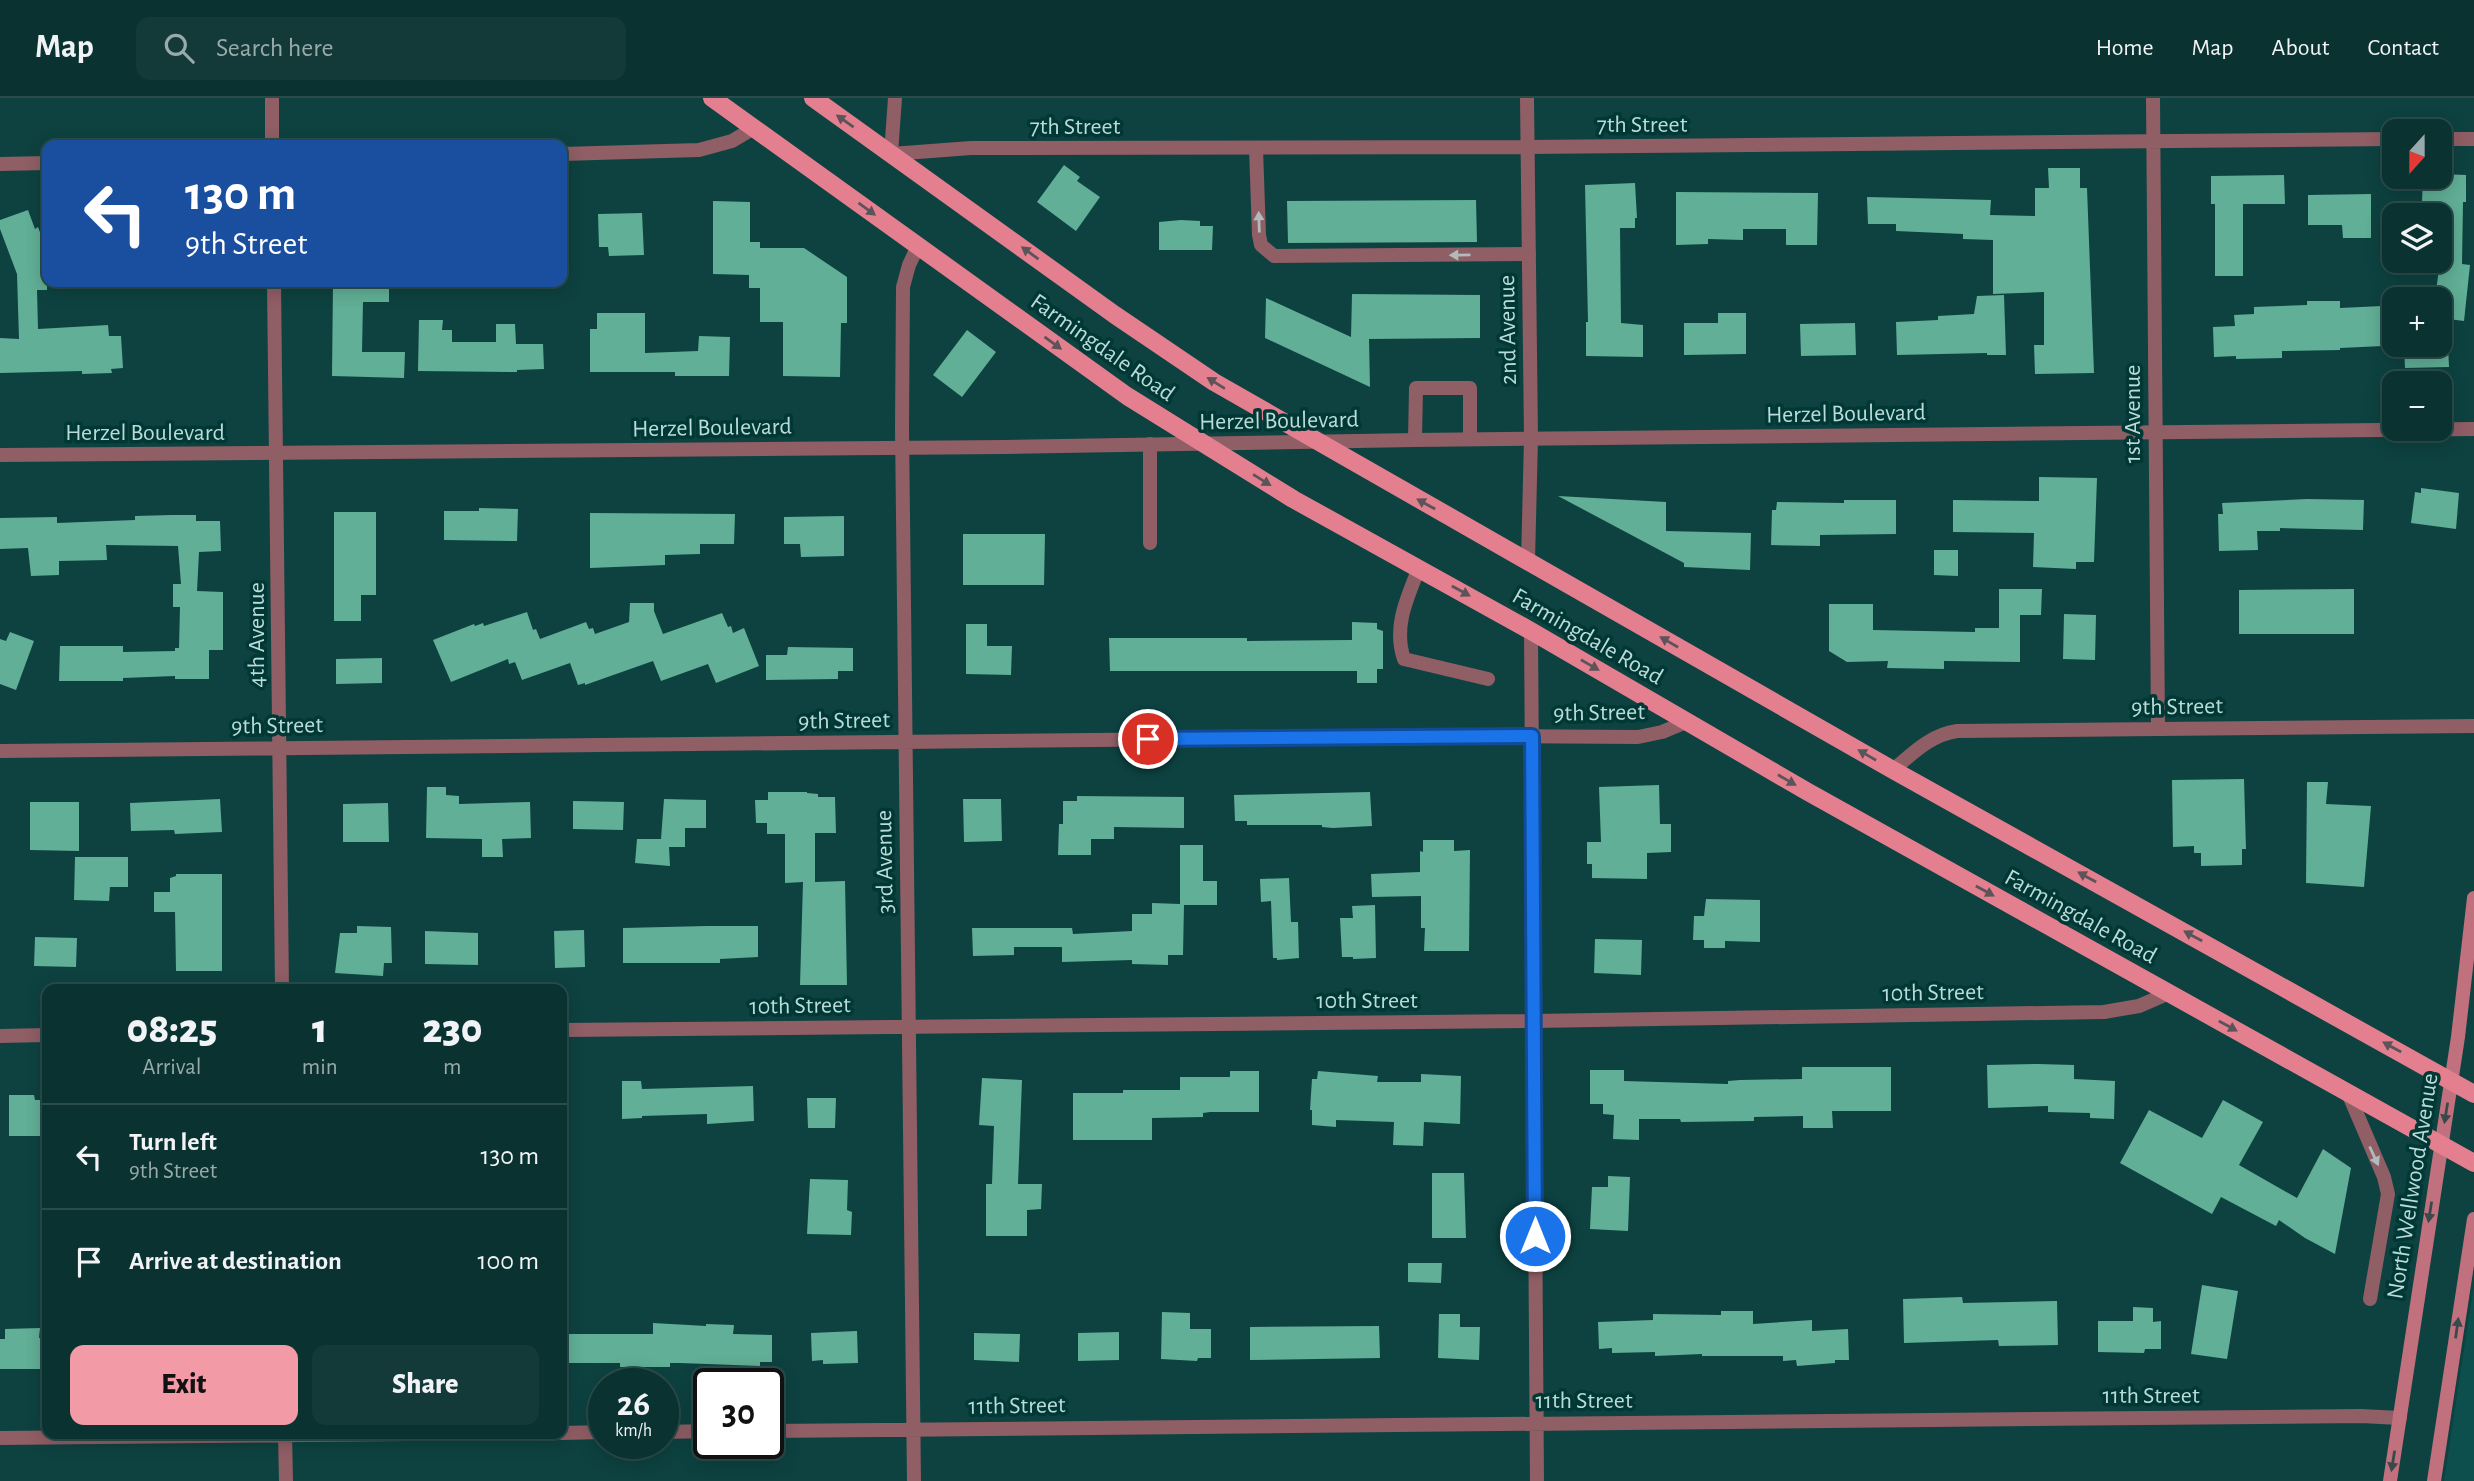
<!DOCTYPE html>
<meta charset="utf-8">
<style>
:root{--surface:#0a3230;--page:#133a38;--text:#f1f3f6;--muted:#99aaab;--line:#2a4d4c;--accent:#f39aa7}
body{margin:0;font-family:"Alegreya Sans",sans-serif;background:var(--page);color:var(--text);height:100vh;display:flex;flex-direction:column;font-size:26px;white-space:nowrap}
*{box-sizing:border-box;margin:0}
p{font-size:23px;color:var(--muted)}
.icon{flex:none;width:38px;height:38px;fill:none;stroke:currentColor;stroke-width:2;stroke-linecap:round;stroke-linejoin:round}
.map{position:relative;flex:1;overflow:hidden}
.side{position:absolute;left:42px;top:886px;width:525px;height:455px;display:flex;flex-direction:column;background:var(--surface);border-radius:14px;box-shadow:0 4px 18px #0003,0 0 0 2px var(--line)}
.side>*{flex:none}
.top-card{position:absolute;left:42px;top:42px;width:525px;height:147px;border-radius:14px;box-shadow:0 4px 18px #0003,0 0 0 2px var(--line);background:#1a4fa0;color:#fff;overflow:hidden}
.needle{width:46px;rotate:201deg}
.fabs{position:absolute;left:2382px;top:21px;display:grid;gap:14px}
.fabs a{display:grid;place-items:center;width:70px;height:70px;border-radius:14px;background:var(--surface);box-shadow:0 4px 18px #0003,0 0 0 2px var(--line);font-size:35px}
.speed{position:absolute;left:588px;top:1270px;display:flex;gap:14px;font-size:35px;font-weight:700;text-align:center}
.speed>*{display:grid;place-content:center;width:91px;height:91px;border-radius:50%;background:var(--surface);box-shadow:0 4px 18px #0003,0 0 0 2px var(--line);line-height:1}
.speed small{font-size:18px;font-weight:400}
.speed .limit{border:4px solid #111;border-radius:10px;background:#fff;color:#111}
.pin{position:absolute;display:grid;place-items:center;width:60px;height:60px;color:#fff;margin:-30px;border:4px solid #fff;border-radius:50%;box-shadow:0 2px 7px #0007}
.me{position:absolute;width:77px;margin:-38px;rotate:0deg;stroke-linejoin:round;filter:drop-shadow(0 0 5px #0008)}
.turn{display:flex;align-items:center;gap:24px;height:147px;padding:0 28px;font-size:32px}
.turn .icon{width:91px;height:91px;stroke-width:2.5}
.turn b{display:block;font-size:49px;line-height:60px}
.eta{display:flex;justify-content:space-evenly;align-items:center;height:119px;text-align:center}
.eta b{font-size:42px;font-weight:800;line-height:49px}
.primary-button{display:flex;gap:14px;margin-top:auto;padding:14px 28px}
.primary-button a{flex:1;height:80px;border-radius:14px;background:var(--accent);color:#111;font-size:28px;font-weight:800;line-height:80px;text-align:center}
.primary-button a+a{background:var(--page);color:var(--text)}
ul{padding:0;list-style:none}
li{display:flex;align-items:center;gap:21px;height:105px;padding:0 28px;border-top:2px solid var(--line)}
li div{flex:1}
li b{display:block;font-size:26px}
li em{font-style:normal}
header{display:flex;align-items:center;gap:42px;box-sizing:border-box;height:98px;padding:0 35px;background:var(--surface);border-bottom:2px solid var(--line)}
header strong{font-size:33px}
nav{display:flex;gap:38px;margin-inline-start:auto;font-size:24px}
.search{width:490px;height:63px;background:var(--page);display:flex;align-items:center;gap:18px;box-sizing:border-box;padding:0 24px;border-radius:14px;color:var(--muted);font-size:26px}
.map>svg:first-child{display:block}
.built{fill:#0d4f4c}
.building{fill:#61af96}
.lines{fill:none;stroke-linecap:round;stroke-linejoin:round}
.service{stroke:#905e65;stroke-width:14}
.minor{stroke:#905e65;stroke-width:14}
.tertiary{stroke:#905e65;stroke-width:14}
.secondary{stroke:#c0717d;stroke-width:14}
.primary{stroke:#e47f8f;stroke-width:18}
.oneway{fill:#5b5459}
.oneway2{fill:#b0bcbb}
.oneway3{fill:#3a494b}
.route-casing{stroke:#114b97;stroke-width:18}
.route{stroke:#1a73e8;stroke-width:12}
.labels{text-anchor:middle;stroke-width:7;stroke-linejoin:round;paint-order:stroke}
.street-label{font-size:24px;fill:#bbdbd8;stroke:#003835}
</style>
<header>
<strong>Map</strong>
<div class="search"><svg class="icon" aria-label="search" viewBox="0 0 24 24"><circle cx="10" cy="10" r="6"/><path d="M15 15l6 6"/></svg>Search here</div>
<nav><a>Home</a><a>Map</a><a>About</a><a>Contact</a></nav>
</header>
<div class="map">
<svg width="2474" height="1383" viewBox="0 0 2474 1383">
<rect width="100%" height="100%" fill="#0d4240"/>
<path class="built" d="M2474 1187V1383H2444Z"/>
<path class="building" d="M1064 67 1080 79 1077 83 1100 99 1076 133 1037 104Z
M2048 70H2080V90H2087L2094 275 2035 276 2034 247H2044V194L1993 196V142L1963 141V136L1896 133V126H1868L1867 99 1991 102 1990 117 2035 118V90H2049Z
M2440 76 2466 77V104H2463L2462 166 2470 167 2464 223 2440 220V201H2435L2440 163V104H2422L2423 79H2440Z
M2284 77 2285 106H2243V178H2215V106H2211V78Z
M1635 85 1637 120H1635V130H1620L1621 225 1643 227V259L1586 258V224H1588L1585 87Z
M1676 94 1818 95 1817 147H1786V131H1743V142L1708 141V146L1676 147Z
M2371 96V140H2343L2342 127H2308V97Z
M1476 102 1477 144 1288 145 1287 103Z
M713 103 750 104V144H760V150H804L847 179V225H841L840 279 783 278V224H760V190H749V177L713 176Z
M28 112 35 131 38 129 47 153V192H37L38 231 108 227 109 238H121L123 270 111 271 112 275 82 276V273L0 275V240L19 241 17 176 0 131V122Z
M642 115 644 157 609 158 608 149H599L598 116Z
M1181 122 1200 123V128H1213L1212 152H1159V124Z
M333 184H389V204H363L362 254H405L404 280 332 278Z
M1352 196 1480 197V240L1369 241 1370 289 1265 240 1266 200 1351 239Z
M2004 197 2006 257H1987V255L1897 257 1896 224 1938 222V218L1974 216 1977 198Z
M2307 203H2340V210L2382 208 2383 248 2340 250V252L2282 253V260L2236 261V258L2214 259 2213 229 2235 228 2234 217 2254 216V209L2307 207Z
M597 215H645V255L698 253 699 238 730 239 729 278H675V274H590V231H597Z
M1718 215H1746V256L1684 257V225H1718Z
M419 222H443L442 232H452V244H496V226H515L516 246H543L544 271 517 272V274L418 273Z
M1855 225 1856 257 1801 258 1800 226Z
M967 232 996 254 962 299 933 277Z
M2404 247H2448L2449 269 2405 270Z
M2039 379 2097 380 2094 464H2076V471L2033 469 2034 435 1953 434V402L2039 403Z
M2421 390 2459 395 2456 431 2411 425 2415 394 2421 395Z
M1558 398 1666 404V433L1751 435 1750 472 1684 469V465Z
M2307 401 2364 402 2363 432 2280 430V433H2257L2258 452 2219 453 2218 416H2223L2222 405Z
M1844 402H1896V436L1820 437V448L1771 447 1772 412H1776L1777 404 1844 405Z
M479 410 518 411 517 443 444 442V413H479Z
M334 414H376V497H361V523H334Z
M590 415 735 416 734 446H700V456L665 457V467L590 470Z
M171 417H196V423H220L221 453 199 454 197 493 223 494V552H209V581H175V578L123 580V583H59L60 548H123V554L175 553V550H179L180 509H173V486H181L178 448 106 447 107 462 59 463V477L31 478 28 450 0 451V420L57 419V425L135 422V418Z
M844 418V458L801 459 800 446H784V419Z
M963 436H1045L1044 487H963Z
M1934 452H1958V478L1934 477Z
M1999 491H2042L2041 517H2020V564L1944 563V571L1887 570 1888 563 1847 564 1829 553V506H1873V532L1975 534V530H1999Z
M2354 491V536H2239V492Z
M630 505H654V513L663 536 722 515 728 529 731 528 733 535 744 530 759 568 716 585 708 566 661 583 653 563 585 587V585L578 587 570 565 522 582 515 564 509 566 508 561 451 584 433 542 474 526 475 528 483 525 484 528 527 514 533 532 536 531 540 541 586 524 589 531 593 530 595 536 629 524Z
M2064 516 2096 517 2095 562 2063 561Z
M1352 524 1377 525V531L1383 533V571H1377V585H1357V573H1110L1109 540H1247V543L1352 542Z
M966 526H987V548H1012L1011 577 966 576Z
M10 534 34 543 16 592 0 586V541L6 543Z
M788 549 853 550V573H838V581L766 582V557H787Z
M382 560V585L336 586V561Z
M2244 681 2246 751H2242V767L2201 768V755H2194V748L2173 749 2172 682Z
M2307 684H2328L2326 706 2371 708 2364 789 2306 785Z
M1659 687 1660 726H1671V754L1647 755V781L1592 780V766H1587V744H1601L1599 689Z
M427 689H446V697L459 698V706L530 704 531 740 502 741 503 759H482V741L426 740Z
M768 694H807V695L818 696V699H835L836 735H815V784L845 783 847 887H800L803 784 785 785V736H767V725H756L755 702H768Z
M1370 694 1372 728 1333 730 1322 729V727H1247V723H1235L1234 697Z
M1077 698 1184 699V730L1114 729V741H1091V757H1058L1059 726H1063V703H1077Z
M220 701 222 734 175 736 174 732 131 733 130 705Z
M664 701 706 702V730H685V749H669L670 768 635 765 637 741H661Z
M963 701H1001L1002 743 964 744Z
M573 703 624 704 623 732 573 731Z
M30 704H79V753L30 752Z
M388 705 389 744H343V706Z
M1423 742H1454V753L1470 752 1469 853H1424L1425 830H1421V798L1372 799 1371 776 1420 774V753L1423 754Z
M1180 747H1203V783H1217V807H1184L1183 857H1168V867L1132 866V862L1062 864V849H1014V857L973 858 972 830H1072L1073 836 1132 833V816H1152V805L1180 806Z
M75 759H128V789H110L109 803 74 802Z
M176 776H222V873H176L175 814H154V794H170V780L176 778Z
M1289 780 1291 824H1298L1299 860 1277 862V860H1273L1271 803 1261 804 1260 781Z
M1706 801 1760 802V844L1725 843V850H1704V842H1693L1694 818H1704Z
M1375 807 1376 860 1353 861V859H1342L1340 820H1353L1352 808Z
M357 828 391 829 392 865H384L383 878 335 875 340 835H357Z
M707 828H758V859L720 861V865H623V830Z
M584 832 585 869 555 870 554 833Z
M425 833 478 835V867L425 866Z
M35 839 77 840 76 869 34 868Z
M1595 841 1642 842 1641 877 1594 875Z
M2038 966 2074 967V981L2115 983 2114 1021 2090 1020V1015L2048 1014V1008L1988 1010 1987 967Z
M1802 969H1891V1013H1832L1833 1030H1803V1018L1754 1019V1023L1681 1024 1680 1021H1639V1042L1613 1041 1614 1017 1603 1016V1006H1590V972H1624V983L1728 986V983L1740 982 1802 981Z
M1230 973H1259V1014H1210L1203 1015V1019L1152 1020V1042H1073V995H1123V992H1180V979H1230Z
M1318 973 1378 978 1377 984H1421V976L1461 978 1460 1026 1424 1024 1423 1048 1393 1047 1394 1024 1336 1022V1029L1312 1027V1012H1310L1312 981H1317Z
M982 980 1022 982 1018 1086H1042L1041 1111 1027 1112V1138H986V1086H992L994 1028 979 1027Z
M622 983H641L642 991 753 988 754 1023 707 1026V1016L642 1018V1020L622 1021Z
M9 997H34L35 1002H47V1038H9Z
M807 1000H836L835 1030H808Z
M2223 1002 2263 1024 2239 1067 2297 1100 2323 1051 2351 1070 2335 1156 2305 1140 2279 1122 2276 1128 2221 1099 2212 1116 2120 1065 2149 1012 2202 1040Z
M1432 1075H1464L1466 1140H1432Z
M1608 1078 1630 1079 1628 1133 1590 1131 1592 1089H1608Z
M810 1081 848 1082 847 1112 852 1114 851 1137 807 1136Z
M1408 1165H1442L1441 1185 1408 1184Z
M2202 1187 2238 1193 2227 1261 2191 1256Z
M1962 1199 1963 1205 2057 1203 2058 1247 1999 1248 1998 1242 1904 1245 1903 1201Z
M2133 1209 2153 1210V1224L2161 1223V1251H2145L2144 1255 2098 1254V1223H2133Z
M1721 1213H1753V1226L1812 1222V1233L1848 1231 1849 1262H1835V1265L1797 1268 1796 1262 1783 1263V1258H1702V1256L1655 1258V1254L1612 1255V1250L1599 1251 1598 1224 1653 1222V1216L1721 1217Z
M1162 1214 1190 1215V1231H1211V1260H1198L1197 1263 1161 1261Z
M1439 1216H1460V1229H1480L1479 1262 1438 1260Z
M653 1225 706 1228V1226L734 1227 733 1236 772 1237V1264H760V1268L680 1265H670V1269H620V1265H562V1236H653Z
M1379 1228 1380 1260 1250 1262V1229Z
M40 1230 39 1240H47V1271H0V1241H5V1231Z
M857 1233 858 1265 823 1266V1262L812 1263 811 1235Z
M1119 1234V1262L1078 1263V1235Z
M974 1235 1020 1236 1019 1264 974 1262Z"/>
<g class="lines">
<path class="service" d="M1256 50 1259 137 1261 147 1274 158 1529 156
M1415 342 1416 290H1470V341
M1150 346V445
M1419 470C1407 500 1393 529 1404 561L1488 581
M2348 995 2384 1079 2388 1096 2370 1201"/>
<path class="minor" d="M272 0V47
M895 0 891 56 971 50 1528 49 2394 41
M1527 0 1531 340 1528 463
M2153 0 2158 631
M2440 41H2474
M562 56 699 52 732 43 754 30
M0 66 47 65
M274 184 282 891
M1531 533 1537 1383
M0 653 1499 638 1638 639 1662 634 1686 624
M1893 672C1913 655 1930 637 1957 633L2474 628
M562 932 1534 923 2104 914 2139 908 2169 895
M0 938 47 937
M768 1333 2361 1318 2400 1320
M663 1334 709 1333
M285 1335 286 1383
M562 1335 604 1334
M0 1340 518 1335
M914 1383 902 330 903 189 909 167 918 148"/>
<path class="tertiary" d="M0 357 1004 349 1415 342 2474 331"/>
<path class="secondary" d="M2390 1383 2458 939 2474 800
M2434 1383 2474 1121"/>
<path class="primary" d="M712 0 1127 298 1293 401 1531 533 1808 694 2474 1065
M813 0 1115 217 1214 284 1893 672 2474 996"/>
</g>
<defs><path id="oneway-solid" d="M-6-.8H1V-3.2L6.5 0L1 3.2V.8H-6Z" transform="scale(1.75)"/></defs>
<g class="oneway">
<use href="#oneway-solid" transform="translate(845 23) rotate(-145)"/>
<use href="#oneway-solid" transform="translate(867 111) rotate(36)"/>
<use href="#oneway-solid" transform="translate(1030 155) rotate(-144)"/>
<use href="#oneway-solid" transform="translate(1053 245) rotate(36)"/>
<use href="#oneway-solid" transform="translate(1216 285) rotate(-148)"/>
<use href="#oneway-solid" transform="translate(1262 382) rotate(32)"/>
<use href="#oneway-solid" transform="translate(1426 406) rotate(-151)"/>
<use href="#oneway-solid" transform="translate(1461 493) rotate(29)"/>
<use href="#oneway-solid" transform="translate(1669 544) rotate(-150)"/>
<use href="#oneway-solid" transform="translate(1590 567) rotate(30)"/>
<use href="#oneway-solid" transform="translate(1867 657) rotate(-150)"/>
<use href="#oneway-solid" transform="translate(1787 682) rotate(30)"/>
<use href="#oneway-solid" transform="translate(2087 779) rotate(-151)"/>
<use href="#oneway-solid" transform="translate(1985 793) rotate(29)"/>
<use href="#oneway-solid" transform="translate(2193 838) rotate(-151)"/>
<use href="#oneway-solid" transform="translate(2228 928) rotate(29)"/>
<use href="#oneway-solid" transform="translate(2392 949) rotate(-151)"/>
</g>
<g class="oneway2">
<use href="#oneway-solid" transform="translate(1259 124) rotate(-92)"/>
<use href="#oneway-solid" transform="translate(1460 157) rotate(179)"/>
<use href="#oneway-solid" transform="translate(2374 1058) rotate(65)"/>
</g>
<g class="oneway3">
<use href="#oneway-solid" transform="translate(2446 1015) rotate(99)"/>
<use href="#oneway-solid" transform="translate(2430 1114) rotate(99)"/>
<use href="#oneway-solid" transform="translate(2457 1230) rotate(-82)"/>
<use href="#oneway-solid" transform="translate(2393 1363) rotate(99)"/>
</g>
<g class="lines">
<defs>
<path id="route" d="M1148 641 1532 638 1535 1138"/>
</defs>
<use href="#route" class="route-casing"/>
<use href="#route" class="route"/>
</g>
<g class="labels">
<g class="street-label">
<text x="1642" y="34">7th Street</text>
<text x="1075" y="36">7th Street</text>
<text transform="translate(1507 232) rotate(-91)" y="8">2nd Avenue</text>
<text transform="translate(1103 249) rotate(35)" y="8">Farmingdale Road</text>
<text transform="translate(1846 315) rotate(-1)" y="8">Herzel Boulevard</text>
<text transform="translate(2132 316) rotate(-90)" y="8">1st Avenue</text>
<text transform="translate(1279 322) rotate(-1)" y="8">Herzel Boulevard</text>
<text transform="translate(712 329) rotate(-1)" y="8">Herzel Boulevard</text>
<text x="145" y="342">Herzel Boulevard</text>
<text transform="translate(256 537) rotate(-90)" y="8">4th Avenue</text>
<text transform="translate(1588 538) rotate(30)" y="8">Farmingdale Road</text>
<text transform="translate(2177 608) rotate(-1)" y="8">9th Street</text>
<text transform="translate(1599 614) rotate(-1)" y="8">9th Street</text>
<text transform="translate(844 622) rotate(-1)" y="8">9th Street</text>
<text transform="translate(277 627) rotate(-1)" y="8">9th Street</text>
<text transform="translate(884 764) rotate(-91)" y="8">3rd Avenue</text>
<text transform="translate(2081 818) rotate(29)" y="8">Farmingdale Road</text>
<text transform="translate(1933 894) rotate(-1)" y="8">10th Street</text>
<text x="1367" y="910">10th Street</text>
<text transform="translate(800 907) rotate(-1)" y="8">10th Street</text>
<text transform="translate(2412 1088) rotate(-81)" y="8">North Wellwood Avenue</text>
<text x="2151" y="1305">11th Street</text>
<text x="1584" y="1310">11th Street</text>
<text transform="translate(1017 1307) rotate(-1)" y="8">11th Street</text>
</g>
</g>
</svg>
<div class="fabs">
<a><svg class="needle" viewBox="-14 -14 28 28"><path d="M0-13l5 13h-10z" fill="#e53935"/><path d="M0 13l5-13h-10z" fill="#99aaab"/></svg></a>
<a><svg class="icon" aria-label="layers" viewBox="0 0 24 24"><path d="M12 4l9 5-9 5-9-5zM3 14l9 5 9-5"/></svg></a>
<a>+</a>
<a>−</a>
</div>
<div class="speed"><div>26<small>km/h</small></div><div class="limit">30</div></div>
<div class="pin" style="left:1148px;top:641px;background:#d93025"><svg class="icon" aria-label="arrive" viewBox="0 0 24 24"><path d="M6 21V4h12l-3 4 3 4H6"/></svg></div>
<svg class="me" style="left:1535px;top:1138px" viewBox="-20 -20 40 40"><circle r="17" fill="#1a73e8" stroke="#fff" stroke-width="3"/><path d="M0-11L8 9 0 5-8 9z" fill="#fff"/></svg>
<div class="top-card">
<div class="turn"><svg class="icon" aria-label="left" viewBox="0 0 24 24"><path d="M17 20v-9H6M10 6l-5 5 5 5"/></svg><div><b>130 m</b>9th Street</div></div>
</div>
<section class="side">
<div class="eta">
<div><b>08:25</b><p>Arrival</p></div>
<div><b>1</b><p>min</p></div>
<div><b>230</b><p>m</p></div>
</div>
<ul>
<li><svg class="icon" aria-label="left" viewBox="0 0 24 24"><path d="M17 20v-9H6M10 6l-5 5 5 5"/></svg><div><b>Turn left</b><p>9th Street</p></div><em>130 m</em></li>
<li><svg class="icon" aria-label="arrive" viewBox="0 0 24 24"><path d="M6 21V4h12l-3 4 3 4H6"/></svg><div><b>Arrive at destination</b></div><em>100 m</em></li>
</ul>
<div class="primary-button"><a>Exit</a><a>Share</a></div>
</section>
</div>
